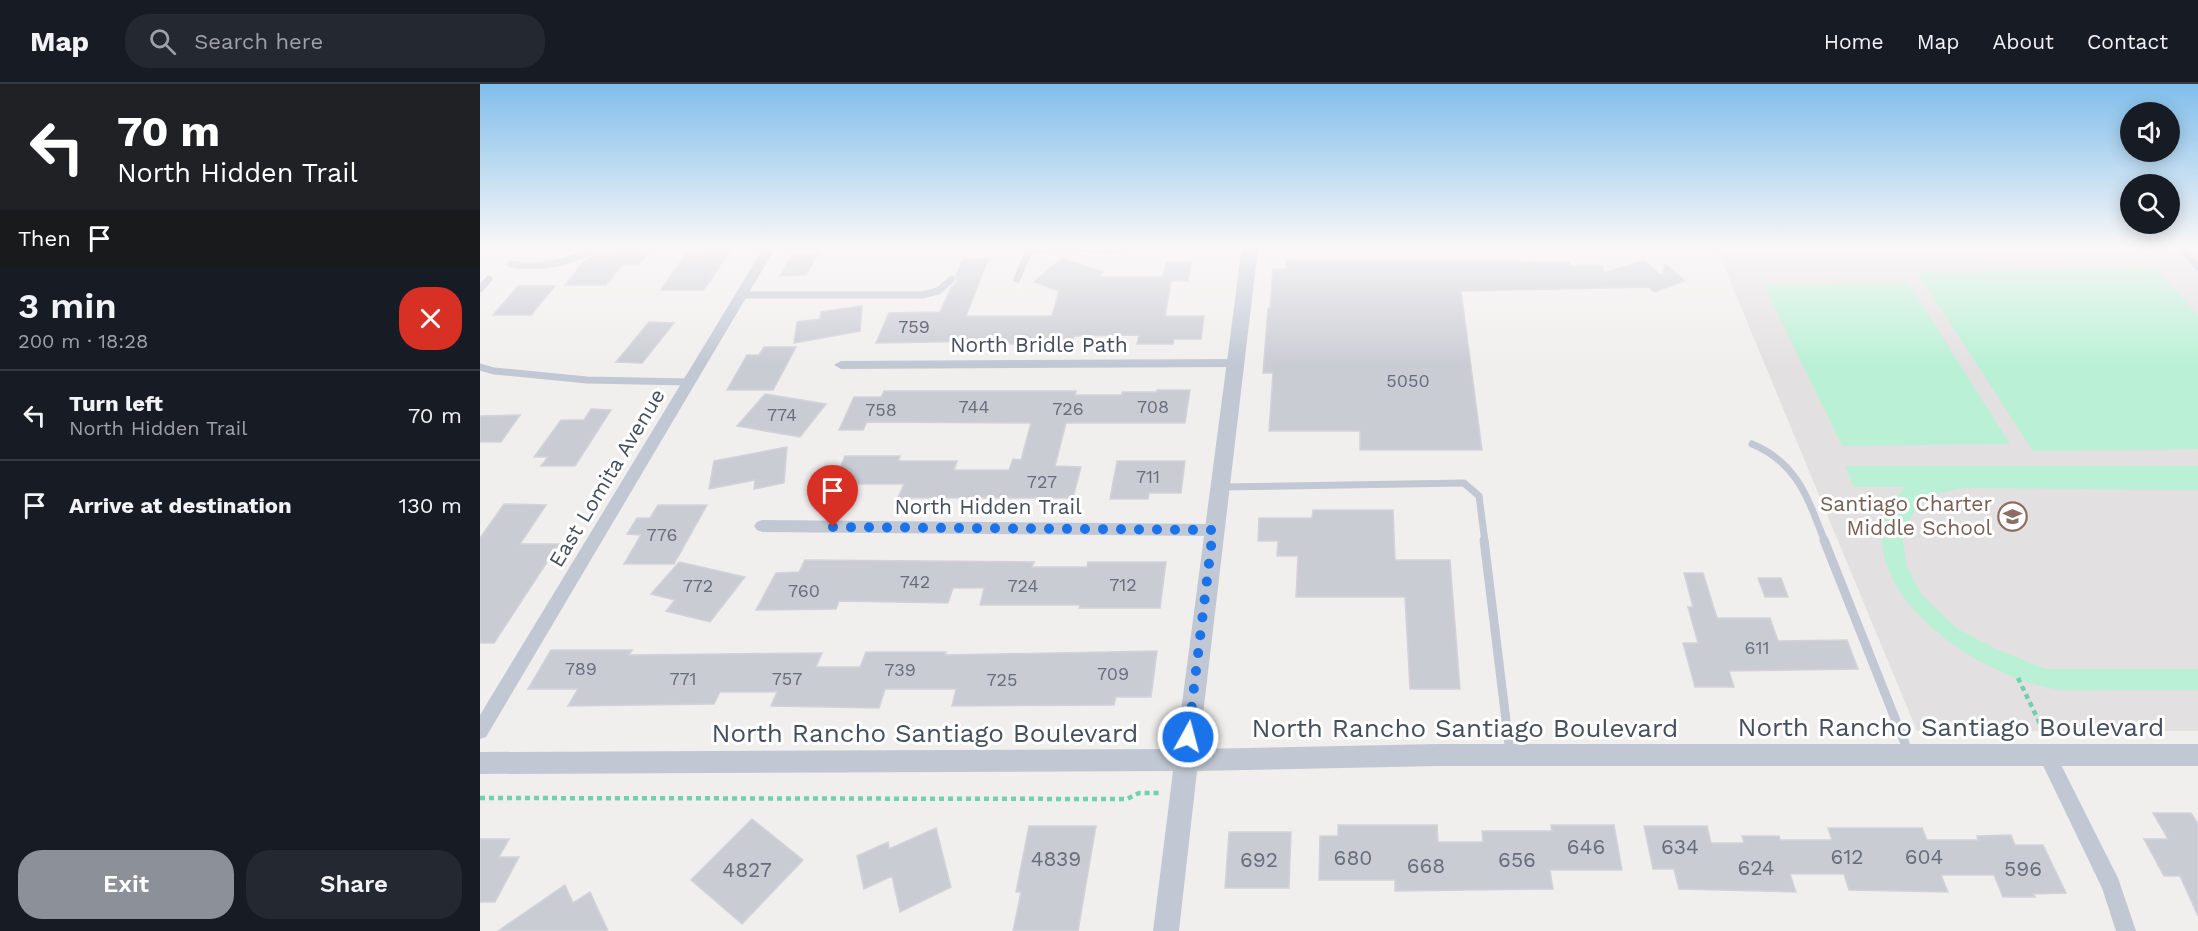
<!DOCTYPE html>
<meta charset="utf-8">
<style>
:root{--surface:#171b24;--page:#242831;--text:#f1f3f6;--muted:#9ea1a6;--line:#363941;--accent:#8c9099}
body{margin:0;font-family:"Work Sans",sans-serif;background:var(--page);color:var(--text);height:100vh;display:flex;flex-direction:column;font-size:22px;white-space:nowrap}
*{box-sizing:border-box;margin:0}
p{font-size:20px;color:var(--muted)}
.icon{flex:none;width:33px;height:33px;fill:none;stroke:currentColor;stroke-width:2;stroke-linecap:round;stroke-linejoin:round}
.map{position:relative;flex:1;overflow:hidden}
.details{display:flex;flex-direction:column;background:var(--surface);width:480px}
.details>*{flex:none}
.top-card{background:#202124;color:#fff;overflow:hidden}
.fabs{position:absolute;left:1640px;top:18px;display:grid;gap:12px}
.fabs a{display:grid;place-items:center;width:60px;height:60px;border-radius:50%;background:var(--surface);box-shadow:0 3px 15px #0003;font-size:30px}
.pin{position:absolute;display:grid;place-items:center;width:51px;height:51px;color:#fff;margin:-62px -26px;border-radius:50% 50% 50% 0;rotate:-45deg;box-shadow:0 0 6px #0007}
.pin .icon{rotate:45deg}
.me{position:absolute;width:66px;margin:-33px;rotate:7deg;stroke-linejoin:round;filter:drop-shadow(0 0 4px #0008)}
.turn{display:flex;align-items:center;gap:21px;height:126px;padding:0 18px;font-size:27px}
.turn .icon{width:78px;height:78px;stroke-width:2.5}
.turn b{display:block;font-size:42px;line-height:51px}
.then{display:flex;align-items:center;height:57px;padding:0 18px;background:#0003;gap:12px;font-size:22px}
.round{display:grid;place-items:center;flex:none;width:63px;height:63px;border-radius:24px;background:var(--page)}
.overview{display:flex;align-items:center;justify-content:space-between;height:102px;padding:0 18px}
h1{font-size:36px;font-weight:600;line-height:45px}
.cta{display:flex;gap:12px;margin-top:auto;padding:12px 18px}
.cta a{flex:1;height:69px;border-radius:24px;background:var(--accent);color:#fff;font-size:24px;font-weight:600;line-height:69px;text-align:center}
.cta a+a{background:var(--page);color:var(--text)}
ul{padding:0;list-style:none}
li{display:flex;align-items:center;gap:18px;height:90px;padding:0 18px;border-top:2px solid var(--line)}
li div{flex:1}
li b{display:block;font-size:22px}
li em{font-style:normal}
header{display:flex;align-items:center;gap:36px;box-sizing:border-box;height:84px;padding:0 30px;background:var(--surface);border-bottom:2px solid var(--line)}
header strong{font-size:28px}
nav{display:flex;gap:33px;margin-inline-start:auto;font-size:21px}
.search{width:420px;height:54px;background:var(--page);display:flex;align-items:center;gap:15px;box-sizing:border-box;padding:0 21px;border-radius:24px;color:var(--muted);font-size:22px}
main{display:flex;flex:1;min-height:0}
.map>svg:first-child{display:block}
.education{fill:#e2e0e0}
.green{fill:#baf1d6}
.building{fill:#caccd4;stroke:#d2d3da;stroke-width:1.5}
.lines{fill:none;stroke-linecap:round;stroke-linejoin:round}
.path{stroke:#70d1ae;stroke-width:4.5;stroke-dasharray:5 4;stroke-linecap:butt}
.service-far1{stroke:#c1c8d4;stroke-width:7}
.service{stroke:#c1c8d4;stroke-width:9}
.minor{fill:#c1c8d4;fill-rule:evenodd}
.tertiary{fill:#c1c8d4;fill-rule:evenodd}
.route{stroke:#1a73e8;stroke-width:10;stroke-dasharray:0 18}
.labels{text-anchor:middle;stroke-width:6;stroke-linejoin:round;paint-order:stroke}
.number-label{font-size:18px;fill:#666e7b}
.street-label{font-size:21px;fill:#454f5d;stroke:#fff}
.education-label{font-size:21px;fill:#785e54;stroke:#fff;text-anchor:end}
.near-number-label{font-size:21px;fill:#666e7b}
.near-street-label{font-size:26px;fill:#454f5d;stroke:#fff}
</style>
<header>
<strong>Map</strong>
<div class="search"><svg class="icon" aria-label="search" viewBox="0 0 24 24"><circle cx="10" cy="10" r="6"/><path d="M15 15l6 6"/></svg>Search here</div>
<nav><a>Home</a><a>Map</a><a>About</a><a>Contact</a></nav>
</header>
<main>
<section class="details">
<div class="top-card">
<div class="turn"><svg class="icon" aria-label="left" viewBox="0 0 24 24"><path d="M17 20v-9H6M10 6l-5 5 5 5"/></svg><div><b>70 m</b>North Hidden Trail</div></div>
<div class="then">Then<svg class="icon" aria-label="arrive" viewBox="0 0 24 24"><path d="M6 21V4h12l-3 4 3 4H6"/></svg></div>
</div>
<div class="overview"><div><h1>3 min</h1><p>200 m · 18:28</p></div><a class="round" style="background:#d93025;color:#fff"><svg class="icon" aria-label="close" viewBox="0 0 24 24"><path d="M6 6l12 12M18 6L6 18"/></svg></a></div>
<ul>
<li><svg class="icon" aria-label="left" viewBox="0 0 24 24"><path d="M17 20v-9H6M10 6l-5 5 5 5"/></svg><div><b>Turn left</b><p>North Hidden Trail</p></div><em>70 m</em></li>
<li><svg class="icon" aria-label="arrive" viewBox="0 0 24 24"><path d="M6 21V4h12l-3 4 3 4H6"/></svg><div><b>Arrive at destination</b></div><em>130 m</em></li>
</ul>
<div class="cta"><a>Exit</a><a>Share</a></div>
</section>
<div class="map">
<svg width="1718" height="847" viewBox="0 0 1718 847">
<rect width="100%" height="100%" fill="#f1eeee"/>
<path class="education" d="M1236 163H1718V647H1437Z"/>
<path class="green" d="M1675 185 1718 231V365L1553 367 1437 188Z
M1428 199 1530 360 1362 362 1284 201Z
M1365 382H1718V406L1482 404 1453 411 1435 426 1422 452 1427 483 1442 511 1476 544 1518 566 1566 585H1718V606C1688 606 1657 606 1627 606 1612 606 1596 607 1581 606 1511 597 1391 524 1403 442 1405 426 1416 415 1425 403H1374Z"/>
<path class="building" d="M149 163H172L159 180H143L126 201H85L105 176 122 167H137Z
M223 163H252L228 200 223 206H181L208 167H220Z
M313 169H338L326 191 300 192Z
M582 174 623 188 617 193H683L686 178H711L708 197H691L685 232H724L721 255H694L693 260H657L659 251 594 252 592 260H513L514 257 396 259 409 229 460 228 471 204 477 197 476 191 483 175H508L486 232H572L579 207 554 198Z
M1164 176 1182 192 1185 180 1205 197 1174 208 1168 203 981 207 1002 366H880V347H789L793 289H783L788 224H790L793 185H806V177L1089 178 1090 182H1122L1124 189Z
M38 202H75L51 231H13Z
M382 222 380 247 314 259 317 238 340 235 341 228Z
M169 238 194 239 162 279 136 278Z
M284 263H316L293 306H247L267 271H279Z
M677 306H710L705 339H586L575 382 601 383 593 414H418L424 400H376L372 410H332L345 382H361L365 372H420L418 377H477L474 386H529L533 375 541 376 551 339 387 338 383 346H359L374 313H401L404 307H596L595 311H642V308H677Z
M285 310 346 320 320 353 257 342Z
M111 325 131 326 95 382H61L68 373H54L81 336H104Z
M40 331 21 358H0V332Z
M307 363 304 399 274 405 275 396 229 405 234 377Z
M637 377H705L701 409H669L668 415H630Z
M24 420 66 421 40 460H79L14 559H0V454Z
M178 421H227L194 480H144L161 451 147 450 157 434H170Z
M833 426H913L915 476H970L980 605H930L925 513H816L818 472H797L798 457H778L779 434H832Z
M325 476 554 478 552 483H607L608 478H686L680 524H599L600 521H500L504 504H473L468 519 359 517 356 525 276 526 296 489 319 488Z
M199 478 265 493 230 538 186 527 195 516 171 510Z
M1204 489H1223L1237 534H1290L1298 557 1367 556 1378 585 1249 587 1254 603H1215L1203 559H1218L1208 523H1213Z
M1278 494H1301L1308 513H1285Z
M71 566H152L149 571 342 569 336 583H380L386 568H466L465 571 677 567 671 613H636L634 621 472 622 476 605H405L399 624 291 622 297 608H240L234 620 88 622 98 605H48Z
M1673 729H1711L1718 740V832L1700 792H1684L1664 755H1688Z
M272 735 323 776 262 840 211 796Z
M858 741H957L958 758H1003L1002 747H1072L1071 741H1134L1142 786H1070L1073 805 915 807V796H839L840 752H858Z
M549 742H616L598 847H533L541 808H536Z
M1164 742H1227L1231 759H1264L1262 752H1299L1300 756H1352L1348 744H1442L1447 756H1498L1497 752 1531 751 1535 761H1563L1586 809 1553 810 1555 813H1523L1514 791H1461L1468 808 1369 806 1364 790H1310L1316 808 1199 805 1194 785H1173Z
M456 744 471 803 420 828 412 792 384 805 377 772 408 758 409 765Z
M749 748H811L809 804H745Z
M0 755H29L19 773H39L15 818H0Z
M85 801 93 819 110 808 128 847H18Z"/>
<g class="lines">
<path class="path" d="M1538 594 1566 652
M0 714 647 715 659 709H682"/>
<path class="service-far1" d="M1700 163 1718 183
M31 180C64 185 90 178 119 163
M537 195 549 167 577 163 631 166 646 163
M0 205 9 195
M261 211H442L458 207 472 195
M0 283 14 287 107 296 209 298
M1272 360C1318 379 1328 415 1345 458
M741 403 984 399 999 412 1005 458"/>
<path class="service" d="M1004 456 1030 669
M1344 456 1428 667"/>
<path class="minor" d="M284 163H296L6 653 0 655V631Z
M757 275 764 279 757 283 361 285 354 281 361 277Z
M282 436 733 440 738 442 741 446 738 450 733 452 282 448 277 446 274 442 277 438Z
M1567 662 1573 665 1638 794 1656 847H1636L1622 804 1558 671 1561 665Z"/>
<path class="tertiary" d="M762 163H778L719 665 958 660H1718V682H958L717 687 699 847H673L693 687 0 690V668L696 665Z"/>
</g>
<linearGradient id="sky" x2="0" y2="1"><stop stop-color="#80beeb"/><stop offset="0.58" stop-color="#f9f7f7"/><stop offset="1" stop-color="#f9f7f7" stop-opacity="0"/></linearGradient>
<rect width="1718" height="281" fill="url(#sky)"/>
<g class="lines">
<path class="route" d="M353 443 733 446 708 653"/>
</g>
<defs>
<symbol id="school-ring" viewBox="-11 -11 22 22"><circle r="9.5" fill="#fff" stroke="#8d6e63" stroke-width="1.5"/><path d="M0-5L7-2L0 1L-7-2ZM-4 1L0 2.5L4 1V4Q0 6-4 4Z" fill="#8d6e63"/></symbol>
</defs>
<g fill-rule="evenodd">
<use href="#school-ring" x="1516" y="416" width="33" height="33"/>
</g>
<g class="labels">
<g class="number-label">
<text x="434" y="249">759</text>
<text x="928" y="303">5050</text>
<text x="494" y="329">744</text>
<text x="673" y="329">708</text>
<text x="588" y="331">726</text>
<text x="401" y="332">758</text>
<text x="302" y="337">774</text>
<text x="668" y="399">711</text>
<text x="562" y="404">727</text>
<text x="182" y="457">776</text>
<text x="435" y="504">742</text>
<text x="643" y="507">712</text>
<text x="218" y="508">772</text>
<text x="543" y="508">724</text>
<text x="324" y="513">760</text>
<text x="1277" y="570">611</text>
<text x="101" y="591">789</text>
<text x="420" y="592">739</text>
<text x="633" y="596">709</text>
<text x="203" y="601">771</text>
<text x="307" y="601">757</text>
<text x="522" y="602">725</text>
</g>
<g class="street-label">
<text x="559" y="268">North Bridle Path</text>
<text transform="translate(127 394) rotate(-59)" y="7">East Lomita Avenue</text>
<text x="508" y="430">North Hidden Trail</text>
</g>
<g class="education-label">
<text x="1512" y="427">Santiago Charter<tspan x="1512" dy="24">Middle School</tspan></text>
</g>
<g class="near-number-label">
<text x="1106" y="770">646</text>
<text x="1200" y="770">634</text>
<text x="1367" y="780">612</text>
<text x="1444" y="780">604</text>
<text x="873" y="781">680</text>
<text x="576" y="782">4839</text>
<text x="779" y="783">692</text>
<text x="1037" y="783">656</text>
<text x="946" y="789">668</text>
<text x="1276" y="791">624</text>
<text x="1543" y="792">596</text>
<text x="267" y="793">4827</text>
</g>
<g class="near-street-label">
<text x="1471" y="652">North Rancho Santiago Boulevard</text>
<text x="985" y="653">North Rancho Santiago Boulevard</text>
<text x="445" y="658">North Rancho Santiago Boulevard</text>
</g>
</g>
</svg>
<div class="fabs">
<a><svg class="icon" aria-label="sound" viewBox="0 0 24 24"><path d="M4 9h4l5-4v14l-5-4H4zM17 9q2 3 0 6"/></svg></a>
<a><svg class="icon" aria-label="search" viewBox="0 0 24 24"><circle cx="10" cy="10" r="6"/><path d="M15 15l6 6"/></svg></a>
</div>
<div class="pin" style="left:353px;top:443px;background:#d93025"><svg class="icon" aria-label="arrive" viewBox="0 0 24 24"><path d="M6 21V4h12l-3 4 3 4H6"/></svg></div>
<svg class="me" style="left:708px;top:653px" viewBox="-20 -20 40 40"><circle r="17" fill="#1a73e8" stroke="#fff" stroke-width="3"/><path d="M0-11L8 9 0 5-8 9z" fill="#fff"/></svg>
</div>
</main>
